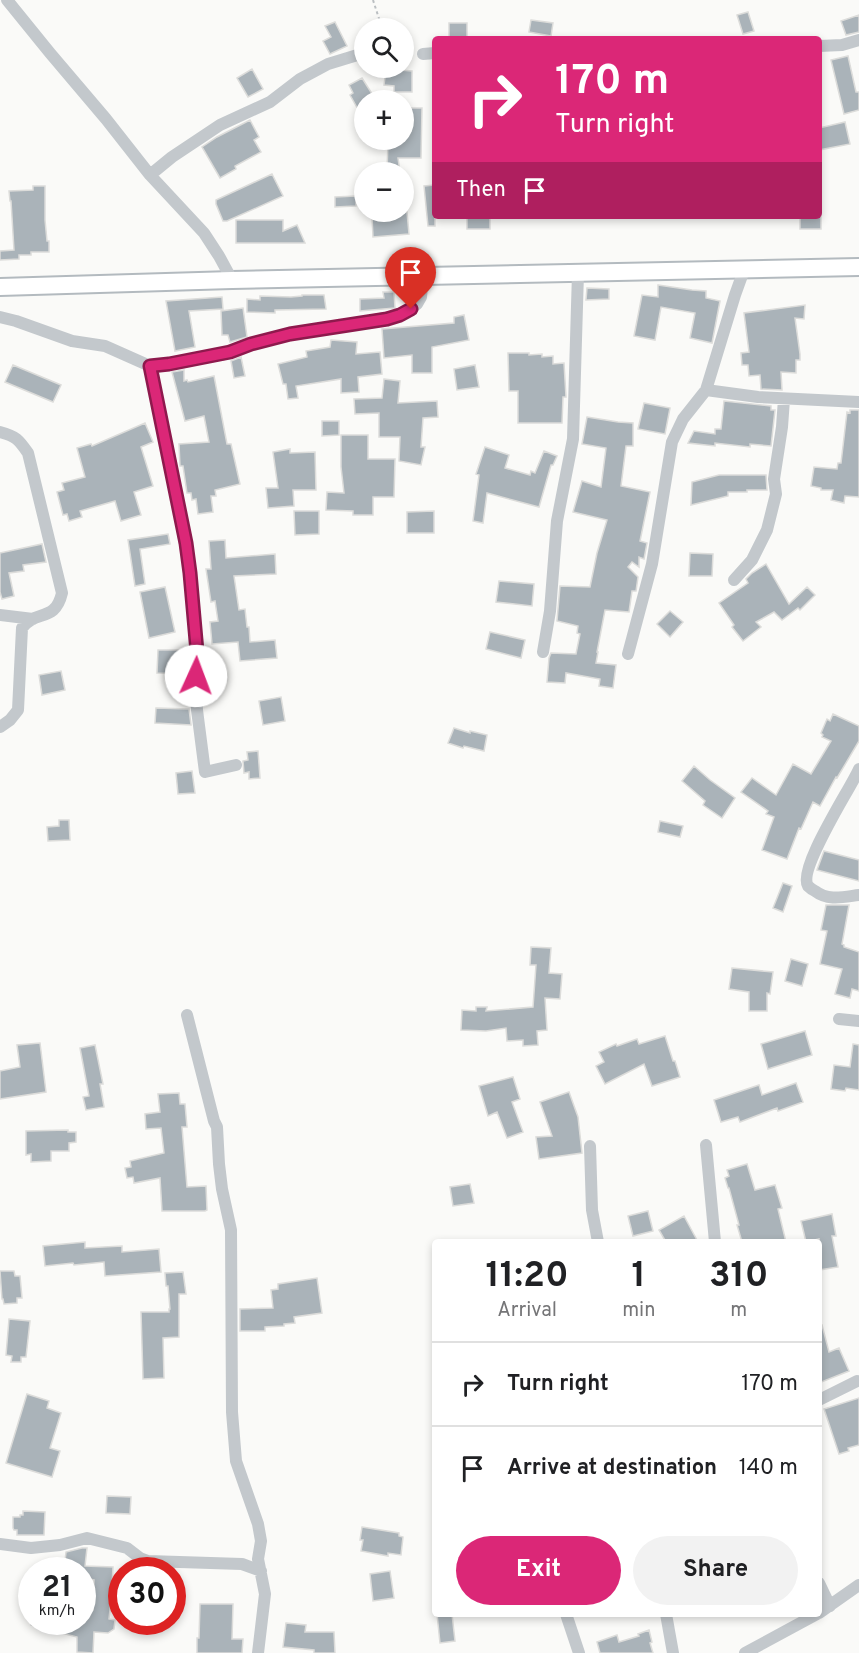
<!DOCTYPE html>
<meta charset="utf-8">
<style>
:root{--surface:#fff;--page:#f2f2f2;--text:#202124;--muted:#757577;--line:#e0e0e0;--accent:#db2777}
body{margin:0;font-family:Overpass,sans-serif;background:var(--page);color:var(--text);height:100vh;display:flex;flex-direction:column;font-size:22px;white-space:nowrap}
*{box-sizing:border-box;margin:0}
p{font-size:20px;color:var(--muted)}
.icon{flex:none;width:33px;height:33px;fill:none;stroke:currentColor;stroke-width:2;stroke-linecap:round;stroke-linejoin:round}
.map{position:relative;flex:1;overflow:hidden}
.panel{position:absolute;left:432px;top:1239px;width:390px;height:378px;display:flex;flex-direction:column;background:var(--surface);border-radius:6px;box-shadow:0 3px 9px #0003}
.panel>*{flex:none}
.banner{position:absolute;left:432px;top:36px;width:390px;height:183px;border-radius:6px;box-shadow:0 3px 9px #0003;background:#db2777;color:#fff;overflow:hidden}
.buttons{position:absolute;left:354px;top:18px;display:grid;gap:12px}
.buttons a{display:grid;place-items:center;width:60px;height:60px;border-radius:50%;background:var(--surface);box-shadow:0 3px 9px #0003;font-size:30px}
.speed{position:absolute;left:18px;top:1557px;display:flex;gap:12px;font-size:30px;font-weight:700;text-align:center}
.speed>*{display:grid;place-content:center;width:78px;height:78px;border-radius:50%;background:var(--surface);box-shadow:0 3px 9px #0003;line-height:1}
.speed small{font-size:15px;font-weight:400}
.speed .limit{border:9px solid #d22;background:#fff;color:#111}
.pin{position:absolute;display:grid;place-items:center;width:51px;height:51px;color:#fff;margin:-62px -26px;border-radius:50% 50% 50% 0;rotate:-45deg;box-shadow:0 0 6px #0007}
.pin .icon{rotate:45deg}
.me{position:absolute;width:66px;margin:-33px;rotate:2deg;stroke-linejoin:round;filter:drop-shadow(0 0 4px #0008)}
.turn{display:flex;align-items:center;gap:21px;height:126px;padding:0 24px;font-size:27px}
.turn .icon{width:78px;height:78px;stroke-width:2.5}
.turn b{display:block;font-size:42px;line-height:51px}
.then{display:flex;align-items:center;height:57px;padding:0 24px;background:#0003;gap:12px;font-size:22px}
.eta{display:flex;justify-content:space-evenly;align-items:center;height:102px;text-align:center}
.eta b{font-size:36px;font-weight:700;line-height:42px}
.cta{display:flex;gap:12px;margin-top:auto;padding:12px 24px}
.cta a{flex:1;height:69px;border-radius:36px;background:var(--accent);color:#fff;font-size:24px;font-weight:700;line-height:69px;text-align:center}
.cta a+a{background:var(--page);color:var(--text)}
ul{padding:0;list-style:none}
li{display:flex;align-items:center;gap:18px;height:84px;padding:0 24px;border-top:2px solid var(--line)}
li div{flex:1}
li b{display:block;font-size:22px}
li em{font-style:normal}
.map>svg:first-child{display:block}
.building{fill:#aab3b9;stroke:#dcdcda;stroke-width:1.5}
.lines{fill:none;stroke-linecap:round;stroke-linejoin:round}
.secondary-casing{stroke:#b3babf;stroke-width:20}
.path{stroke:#bbbfc2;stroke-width:2;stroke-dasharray:3 3;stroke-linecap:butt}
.minor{stroke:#c3c8cc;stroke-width:12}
.secondary{stroke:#fff;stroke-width:16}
.route-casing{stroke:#8e194d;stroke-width:15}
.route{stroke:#db2777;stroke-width:10}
</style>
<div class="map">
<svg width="859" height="1653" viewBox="0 0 859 1653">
<rect width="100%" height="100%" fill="#fafaf8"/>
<path class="building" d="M748 12 754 31 743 34 737 15Z
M859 15V32L846 35 841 21Z
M531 20 553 23 551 36 529 32Z
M335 22 347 46 330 54 323 41 331 37 325 26Z
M449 23H467V39H449Z
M848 56 856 92H859V110L844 114 831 60Z
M252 69 263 89 248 97 237 78Z
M386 69 412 71V92H394V86L384 85Z
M362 78 376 100H364V120L350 95 353 93 349 85Z
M404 108H422L421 158H398L400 172H387L388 140H404Z
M250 120 259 137 254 140 261 152 235 166 236 169 220 178 202 147 217 137Z
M845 122 850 144 819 150V128Z
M272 174 283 196 227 221H223L216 204V200Z
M435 185V226H428L424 186Z
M33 186H45V220L47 241H49V252H31V255H19V259L0 260V251L14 250 11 201H10L9 191 33 190Z
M356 196V206L335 207V197Z
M407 212 409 234 373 237 372 217 381 214Z
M467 216H490V229H467Z
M800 216H821V229H800Z
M236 220H283V231L297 225 305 243H236Z
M658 285 692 290 706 291V298L720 301 712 343 690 338 695 313 661 307 655 340 634 336 642 295 658 297Z
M587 288 609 289V299L586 300Z
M383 292H394L395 308 360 311V299L384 298Z
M302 295H324L326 309 275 310V313L247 312V299L260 300V296L291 297 302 296Z
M222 297 223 309 189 311 195 347 175 351 166 301Z
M805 305 804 319 795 318 800 354V360H796V373L781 372 782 390 761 389 760 375 749 376 748 365H742L741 353 749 352 744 313Z
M243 308 247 337 230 342 228 335H222L221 311Z
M464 315 469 340 432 347V373H412V355L384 358 382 329 454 323V317Z
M331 340 357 342 356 354 380 352 382 374 358 377 359 392 341 393V379L296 386 298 398 288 399 286 384H283L278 364 307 357 306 351 330 347Z
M508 353H529V355L542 354V357L553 356V364L564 363 566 397H563L562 423H518V391H509Z
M241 357 245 376 234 378 231 361Z
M13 365 61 385 53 402 5 382Z
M475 365 479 387 457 390 454 369Z
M184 370V381L187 380 188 382 214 376 227 444H231L240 484 215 490 216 496H211L213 512 198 514 196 499 192 500 191 493H187L183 466H180L179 444 209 442 204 416 185 421 172 372Z
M384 379 400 381 398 403 437 401 438 417 423 418 421 447H425L421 465 399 461 400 437H379V413L355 414 354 399 382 398Z
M724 401 771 406V410H775L771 446 750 444V447L715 443V446L688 443 694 431 715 434V429H721Z
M644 403 670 408 665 434 638 429Z
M850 410H859V497L845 496 844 503 831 500 833 490H821V488L811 486 814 467 837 469 838 463H841L847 412 850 413Z
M587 417 618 422 633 423V446H626L621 486 650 492 640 541 647 543 644 559 639 557V567L632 562 628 567 638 577 636 591H632L629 612 605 610 597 652H598L596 663 616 665 613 688 599 686 600 679 566 673 565 683 547 682 549 658 551 653 576 654 580 634 577 633 578 626 557 621 560 586 590 587 597 553 607 520 573 512 582 481 601 487 606 448 582 444Z
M322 421H339V435L322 436Z
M145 423 153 442 141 447 153 486 134 492 141 515 121 521 115 501 80 511 82 517 69 521 67 514 63 515 57 492 64 490 62 483 85 477 77 448 91 444 92 446Z
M341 435H368V459H395L394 497H373V515H353V511L326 510 327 492 344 493 341 467Z
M485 447 509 455 505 468 530 475 531 471 535 473 544 451 557 456 553 465H551L539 507 487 493 483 523 473 521 479 475 476 474Z
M290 449V453L315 452 316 490H293L294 506 268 508 266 488H278L273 452Z
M719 475H766L767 490H747V492H728V496L691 505 692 482Z
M294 511H319V534L295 535Z
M434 511V533H407V512Z
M168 534 170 544 140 549 145 584 135 586 128 540Z
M225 540 226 558 275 554 276 574 234 576 239 610 245 609 247 627H249L250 642 275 640 277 658 240 661 238 642 212 644 210 622 218 621 215 601 211 602 206 569H211L209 541Z
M42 544 46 562 23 565 24 571 9 573 14 596 2 599 0 592V553Z
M690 553 713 554 712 576H689Z
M766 564 789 604 807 587 815 595 800 610 798 608 782 620 774 612 756 622 761 627 743 641 732 627 734 625 719 603 748 583 746 579 752 573Z
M499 581 534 584 532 606 496 602Z
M165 587 175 632 149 638 140 592Z
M670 611 683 622 670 637 657 624Z
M490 632 525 640 521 658 486 649Z
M158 650H189V674L157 673Z
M61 671 65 690 42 695 39 675Z
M281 697 285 721 263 725 259 701Z
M156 708 189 709 191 725 155 723Z
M833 714 859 726V741L837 778 836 777 820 806 813 802 801 829 799 828 787 859 762 850 774 817 766 814 768 811 741 792 752 778 776 795 793 764 811 774 831 741 822 737 823 735 821 733 827 719 830 721Z
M454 728 470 733V731L487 735 484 751 464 746 463 748 448 743Z
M258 751 260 778 249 779V772L244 773 243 761 248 760 247 752Z
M694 766 710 780 735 798 722 818 703 805 705 801 682 781Z
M192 771 195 793 178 794 176 773Z
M59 820H69L70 840 48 841 47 827 59 826Z
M660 821 683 826 680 837 658 832Z
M824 851 859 860V881L817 870Z
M783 883 792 886 783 912 773 908Z
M826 905H849L842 944 844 945V947L859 952V991L852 989 850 998 835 994 842 969 820 964 827 931 821 930Z
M531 947 551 948 549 973 562 974 560 999 545 998 547 1030 537 1031 538 1045 523 1046V1040L507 1041 506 1028 486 1031 461 1030 462 1010 476 1011V1007H487L486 1011 533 1007 536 965H530Z
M791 959 808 964 802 986 785 981Z
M732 968 773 972 770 994 767 993V1011H749V992L729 989Z
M805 1031 812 1055 768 1069 761 1044Z
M665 1036 673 1061H675L680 1077 652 1086 644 1064 605 1084 596 1066 604 1062 599 1052 616 1044 617 1046 637 1039 639 1044Z
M40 1043 46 1092 0 1099V1071L20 1067 17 1045Z
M853 1044 859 1045V1090L846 1088 845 1091 831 1089 834 1065 850 1067Z
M95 1045 103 1084H100L104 1107 86 1110 83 1097 89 1096 80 1048Z
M513 1077 520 1099 512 1102 523 1132 507 1138 497 1112 488 1116 479 1086Z
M796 1083 803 1102 778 1111 777 1108 740 1122 738 1117 721 1122 714 1100 759 1085 762 1095Z
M569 1092 578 1117 582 1153 539 1159 536 1137 552 1136 540 1102Z
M179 1093 180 1104H185L187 1127H182L187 1187 206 1186 207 1210 205 1211H162L160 1178 134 1183 133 1177 127 1178 125 1168 131 1167 130 1161 164 1153 161 1128 146 1129 145 1114 160 1112 158 1094Z
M68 1130V1132H76V1142L69 1143V1151H51V1161L31 1162V1154L26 1155V1131Z
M747 1164 755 1190 775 1185 782 1208 778 1209 786 1242H742L737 1225H739L729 1188H728L725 1178 729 1176 727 1170Z
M470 1184 474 1203 453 1206 450 1187Z
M648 1211 653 1231 633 1236 628 1216Z
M832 1214 836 1236H832L838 1267 819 1270V1239L806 1242 801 1221Z
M684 1216 698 1242H666L659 1230Z
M85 1242V1248L122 1246V1252L159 1249 161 1272 105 1276 104 1262 74 1265 73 1263 45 1266 43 1246Z
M0 1271H14L15 1276H20L22 1298H17V1303L4 1304 3 1299H2Z
M183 1272 186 1294H179V1337L163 1338 164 1378 143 1379 141 1312H169V1309H170L168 1286H166L165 1273Z
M317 1278 322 1313 294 1317 295 1323 284 1324V1326L265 1327V1331H240V1309L273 1308 271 1290 278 1289V1284Z
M9 1319 30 1321 26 1357H21V1362H11L12 1356 6 1355Z
M822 1325 829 1352 839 1348 849 1371 819 1383V1326Z
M27 1394 49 1401 47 1408 61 1413 50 1448 60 1451 52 1477 6 1463Z
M859 1398V1445L848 1448 849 1451 839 1454 824 1409Z
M107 1496 131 1497 130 1514 106 1513Z
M23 1511 45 1512 44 1535H17V1530H14L13 1528V1517H20V1515H23Z
M362 1527 399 1533V1536L403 1537 401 1555 388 1553V1556L361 1551 363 1540H360Z
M82 1548H87L85 1566 113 1567 112 1586H115V1600H111L109 1619 115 1620 114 1629 108 1633 94 1632 93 1653 77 1652V1637L31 1625V1622H85L86 1609 93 1610 94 1580 82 1578V1570H64L66 1552Z
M390 1571 394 1598 373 1601 370 1574Z
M200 1604H233L232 1639H243L242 1653H197V1638H199Z
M437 1614H452L455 1641 440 1643Z
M286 1623 306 1625 305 1632H334L335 1653H314V1650L283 1647Z
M649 1630 652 1642 650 1643 653 1653H600L597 1642 617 1635 619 1642 639 1636 638 1634Z"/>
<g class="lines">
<defs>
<path id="secondary" d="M0 287 232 280 859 267"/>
</defs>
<use href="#secondary" class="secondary-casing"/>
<path class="path" d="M373 0 382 28"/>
<path class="minor" d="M7 0 50 53 106 119 150 175 204 233 219 256 232 280
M819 46 842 45 859 40
M423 54 435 53
M150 175 172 157 220 125 270 102 300 79 315 71 328 64 364 53
M0 317 16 321 72 341 105 346 150 366 169 364 230 353 251 344 290 334 333 328 401 315 417 304 421 297 423 277
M150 366 170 459 190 573 198 663 196 690 197 710 205 772 236 765
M706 390 758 397 859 402
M0 432C16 436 19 440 28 453L62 593C55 623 36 609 22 628L18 710 10 720 0 727
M734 580 752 560 767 530 776 494 774 479 782 427 784 399
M0 615 33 619
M543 652 550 611 557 521 573 439 578 273
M628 654 652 564 672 442 683 419 706 390 735 295 744 270
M859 769C851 788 797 869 808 886 809 887 813 890 815 891 828 901 843 897 859 895
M187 1015 214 1121 217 1127 219 1164 222 1189 231 1230 232 1412 236 1461 258 1524 261 1541 258 1559 265 1594 258 1653
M839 1019 859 1021
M706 1145 715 1242
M590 1146 592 1210 598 1242
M819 1400 857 1381
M0 1544 31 1548 60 1545 87 1538 127 1548 140 1558 148 1561 242 1564 261 1571
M819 1583 830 1606
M819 1613 859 1585
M566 1614 579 1653
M666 1614 673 1653
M745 1653 817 1614"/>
<use href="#secondary" class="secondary"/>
</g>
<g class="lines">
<defs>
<path id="route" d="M196 676 198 663 190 573 186 543 150 366 169 364 230 352 251 344 290 334 387 319 400 315 411 309"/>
</defs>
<use href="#route" class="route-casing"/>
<use href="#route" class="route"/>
</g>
</svg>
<div class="buttons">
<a><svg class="icon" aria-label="search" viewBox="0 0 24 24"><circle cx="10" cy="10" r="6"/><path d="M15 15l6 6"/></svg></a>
<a>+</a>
<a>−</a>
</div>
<div class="speed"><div>21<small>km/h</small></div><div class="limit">30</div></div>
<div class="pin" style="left:411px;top:309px;background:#d93025"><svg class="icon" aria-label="arrive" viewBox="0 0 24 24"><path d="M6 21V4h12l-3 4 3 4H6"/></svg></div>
<svg class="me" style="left:196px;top:676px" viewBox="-20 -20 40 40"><circle r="19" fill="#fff"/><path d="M0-13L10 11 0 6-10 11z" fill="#db2777"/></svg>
<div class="banner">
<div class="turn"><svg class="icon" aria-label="right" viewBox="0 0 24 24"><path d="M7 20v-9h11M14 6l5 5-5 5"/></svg><div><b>170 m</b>Turn right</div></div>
<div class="then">Then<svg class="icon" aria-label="arrive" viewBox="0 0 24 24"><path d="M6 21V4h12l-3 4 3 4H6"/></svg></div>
</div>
<section class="panel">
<div class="eta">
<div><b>11:20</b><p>Arrival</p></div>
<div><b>1</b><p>min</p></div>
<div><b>310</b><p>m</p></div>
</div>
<ul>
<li><svg class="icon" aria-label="right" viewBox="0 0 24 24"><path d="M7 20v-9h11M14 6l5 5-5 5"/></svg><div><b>Turn right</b></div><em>170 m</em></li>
<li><svg class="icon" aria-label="arrive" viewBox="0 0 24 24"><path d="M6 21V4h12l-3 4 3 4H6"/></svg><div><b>Arrive at destination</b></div><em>140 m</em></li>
</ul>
<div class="cta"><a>Exit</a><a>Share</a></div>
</section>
</div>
